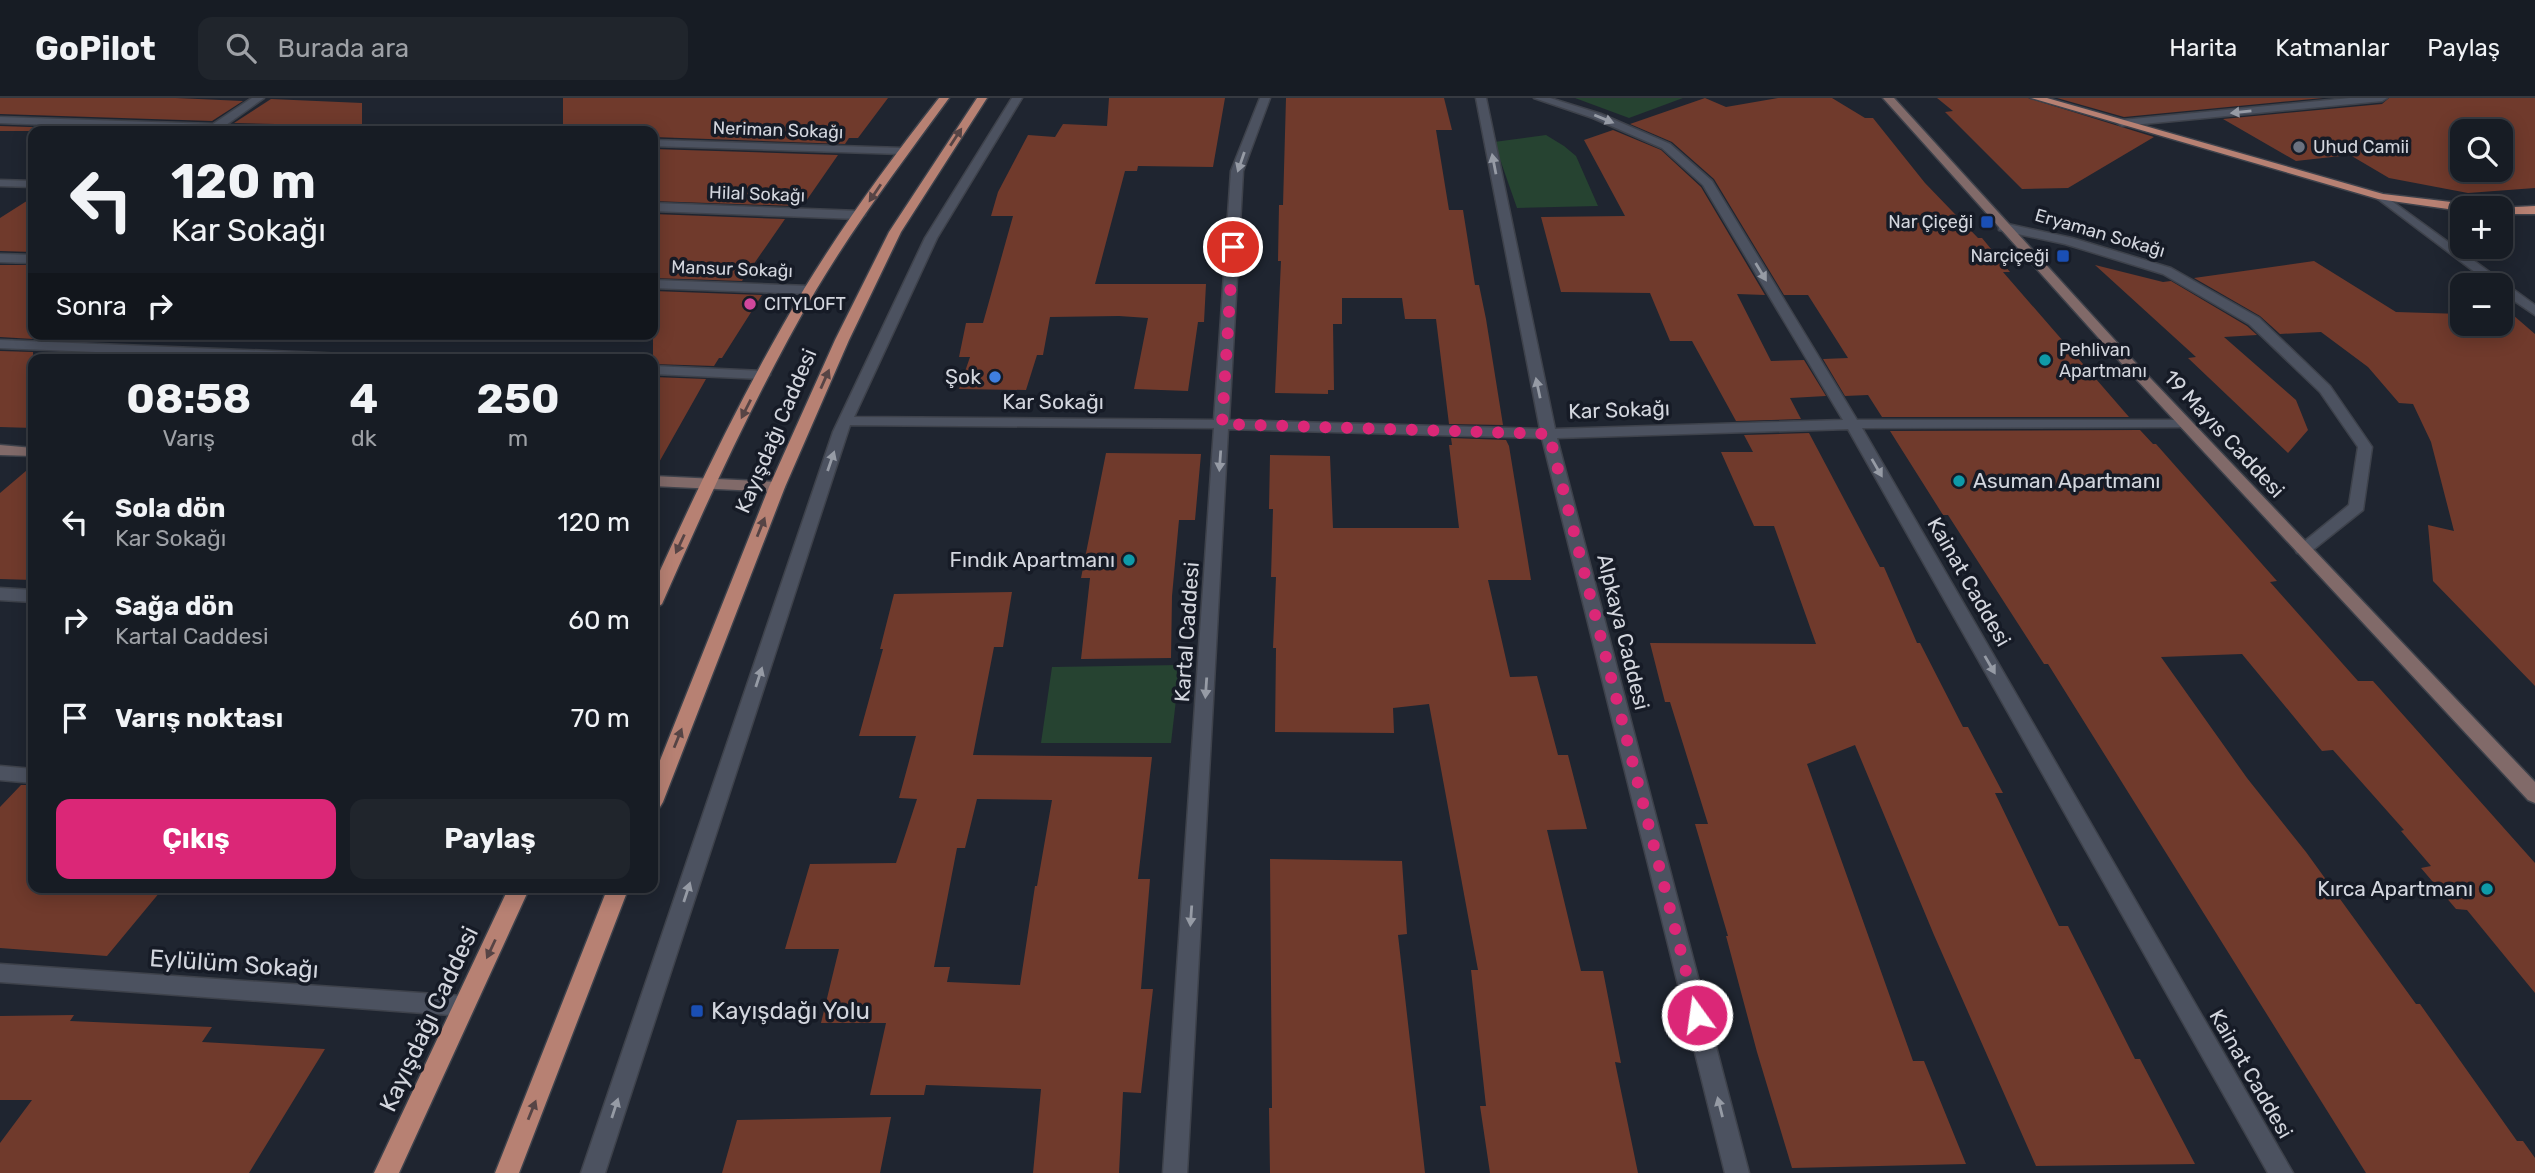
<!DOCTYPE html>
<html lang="tr">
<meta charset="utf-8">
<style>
:root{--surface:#171c24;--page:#20252c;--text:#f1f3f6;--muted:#9ea1a6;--line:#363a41;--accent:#db2777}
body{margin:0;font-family:Rubik,sans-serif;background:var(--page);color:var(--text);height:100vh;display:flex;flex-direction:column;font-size:26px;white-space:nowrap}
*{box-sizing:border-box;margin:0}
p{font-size:23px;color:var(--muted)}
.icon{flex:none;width:38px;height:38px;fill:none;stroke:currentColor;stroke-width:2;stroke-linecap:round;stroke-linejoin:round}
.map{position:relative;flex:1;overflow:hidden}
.details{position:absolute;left:28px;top:256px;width:630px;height:539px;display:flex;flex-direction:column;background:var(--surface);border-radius:14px;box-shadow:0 4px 18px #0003,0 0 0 2px var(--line)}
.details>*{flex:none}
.hud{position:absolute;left:28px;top:28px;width:630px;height:214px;border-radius:14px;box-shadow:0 4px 18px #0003,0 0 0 2px var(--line);background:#171c24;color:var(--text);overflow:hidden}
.buttons{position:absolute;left:2450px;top:21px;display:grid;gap:14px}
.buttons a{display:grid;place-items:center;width:63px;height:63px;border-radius:14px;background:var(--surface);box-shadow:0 4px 18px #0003,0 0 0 2px var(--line);font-size:35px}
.pin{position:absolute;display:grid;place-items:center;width:60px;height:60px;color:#fff;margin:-30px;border:4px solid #fff;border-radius:50%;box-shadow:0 2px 7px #0007}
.me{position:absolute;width:77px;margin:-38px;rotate:346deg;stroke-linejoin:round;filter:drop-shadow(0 0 5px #0008)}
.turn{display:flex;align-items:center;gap:24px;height:147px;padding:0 28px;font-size:32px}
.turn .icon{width:91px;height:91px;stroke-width:2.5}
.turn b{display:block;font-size:49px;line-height:60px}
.then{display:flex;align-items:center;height:66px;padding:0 28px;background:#0003;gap:14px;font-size:26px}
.eta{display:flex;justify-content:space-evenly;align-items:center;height:119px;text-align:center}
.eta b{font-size:42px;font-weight:700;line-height:49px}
.button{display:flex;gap:14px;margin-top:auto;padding:14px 28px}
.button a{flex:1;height:80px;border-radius:14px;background:var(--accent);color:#fff;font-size:28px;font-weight:700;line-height:80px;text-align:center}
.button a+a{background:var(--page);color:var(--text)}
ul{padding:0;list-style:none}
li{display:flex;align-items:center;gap:21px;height:98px;padding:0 28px}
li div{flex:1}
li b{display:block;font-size:26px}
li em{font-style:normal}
header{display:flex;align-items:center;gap:42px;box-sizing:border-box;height:98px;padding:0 35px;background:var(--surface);border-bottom:2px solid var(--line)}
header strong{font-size:33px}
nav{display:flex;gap:38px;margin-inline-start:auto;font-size:24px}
.search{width:490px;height:63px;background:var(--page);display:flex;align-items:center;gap:18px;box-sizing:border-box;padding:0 24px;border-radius:14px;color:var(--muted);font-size:26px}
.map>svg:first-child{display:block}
.green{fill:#264331}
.building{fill:#703a2c;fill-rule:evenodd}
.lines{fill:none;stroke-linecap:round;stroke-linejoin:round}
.street-casing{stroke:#3e424b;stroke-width:3}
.secondary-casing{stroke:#3e424b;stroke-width:3}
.primary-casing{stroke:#3e424b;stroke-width:3}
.street{fill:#4c5260;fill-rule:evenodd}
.secondary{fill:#816a69;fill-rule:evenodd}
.primary{fill:#b78173;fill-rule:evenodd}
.oneway{fill:#969ba5}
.oneway2{fill:#564445}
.route{stroke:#db2777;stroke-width:12;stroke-dasharray:0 21.6}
.worship-dot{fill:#6b7280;stroke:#161b26;stroke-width:2.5}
.transit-dot{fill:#1a4fb4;stroke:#161b26;stroke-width:2.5}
.hotel-dot{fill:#d1479c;stroke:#161b26;stroke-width:2.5}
.culture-dot{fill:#0f9aa8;stroke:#161b26;stroke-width:2.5}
.shop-dot{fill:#3f7fe0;stroke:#161b26;stroke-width:2.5}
.labels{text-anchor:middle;stroke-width:7;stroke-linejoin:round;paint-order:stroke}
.far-street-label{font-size:18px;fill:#d3d6de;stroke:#161b26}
.far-poi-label{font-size:18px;fill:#d3d6de;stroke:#161b26;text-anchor:start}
.poi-label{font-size:21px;fill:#d3d6de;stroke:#161b26;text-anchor:end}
.street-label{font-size:21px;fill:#d3d6de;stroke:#161b26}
.near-street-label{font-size:24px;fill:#d3d6de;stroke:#161b26}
.near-poi-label{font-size:24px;fill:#d3d6de;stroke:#161b26;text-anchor:start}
</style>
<header>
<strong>GoPilot</strong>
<div class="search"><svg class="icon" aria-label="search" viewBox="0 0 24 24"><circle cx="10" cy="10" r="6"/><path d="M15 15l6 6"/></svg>Burada ara</div>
<nav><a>Harita</a><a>Katmanlar</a><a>Paylaş</a></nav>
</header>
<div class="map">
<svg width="2535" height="1075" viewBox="0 0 2535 1075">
<rect width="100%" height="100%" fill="#1f2530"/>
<path class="green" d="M1575 0H1683L1629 20Z
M1546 37 1564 48 1576 58 1598 108 1517 110 1494 44Z
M1180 567 1171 645H1041L1052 569Z"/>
<path class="building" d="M0 0H176L243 3 212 23 0 16Z
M563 0H888L858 40H849L845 46 653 39V32L563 29Z
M1109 0H1225L1213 69 1138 68 1137 73H1125L1095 186H1206L1204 224H1198L1188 293 1134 291 1148 220 1119 218 1050 219 1043 257H1037L1026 292 959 291 970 259H959L966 225H983L1013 118H991L998 94 1028 37 1055 39 1063 26 1107 28Z
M1286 0H1444L1452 32H1436L1449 112H1463L1475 187H1479L1486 221 1503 327 1449 326 1436 221H1405L1402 200H1342V226H1333L1334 292H1328V296L1275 295 1281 163H1278L1279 107H1283Z
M1705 0 1726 9 1778 0H1832L1865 20H1873L1925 85 1978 140H1982L2010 174H2003L2129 319H1882L1868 297 1845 298 1823 261 1848 260 1808 197H1784L1714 81 1672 44 1630 26Z
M1937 0H2028L2154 39 2068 90 2022 91 1945 14 1953 13Z
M2057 0H2323L2124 19Z
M2389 0H2535V90L2468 95 2389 80 2350 57 2296 63 2223 21 2382 6ZM2462 33H2501V72H2462Z
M271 1 362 5V33H325L318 27 234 25Z
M0 28 150 33H0Z
M1613 32 1661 52 1701 89 1765 197 1737 196 1771 263 1804 262 1826 298 1790 300 1801 321 1736 323 1692 243H1670L1650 195 1561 194 1541 119 1625 118 1584 42Z
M653 51 838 57 804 106 794 108 653 103Z
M33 99V154L0 153V120Z
M653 116 785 121 742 183 653 180Z
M2314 163 2396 214 2462 216V226H2501V217H2513L2535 236V588L2433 483 2428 427 2454 433 2431 344 2413 306 2399 305 2368 269 2321 234 2280 236 2260 218 2194 180Z
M0 167H33V241L0 239Z
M2095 167 2163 184 2171 183 2247 228 2257 237 2224 239 2296 302 2308 332 2288 355 2188 260 2196 259Z
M653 193 762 197 722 260H719L714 268 653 266Z
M0 253 33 254V330L0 329Z
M653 279 706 281 653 375Z
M2140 332 2153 346H2156L2277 483 2270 484 2358 583H2373L2535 765V895L2467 812 2456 811 2421 770 2431 768 2401 733 2404 732 2333 652 2322 653 2242 556 2161 559 2247 680 2306 754 2416 906H2420L2517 1043H2523L2535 1060V1075H2366L2048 566H2044L1948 417H1943L1890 333Z
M1809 335 1880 469H1884L1917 545H1920L1963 629H1968L2003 695H1995L2059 828H2068L2135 961H2140L2195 1066 2036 1068 1934 837 1855 647 1807 666 1913 963H1924L1966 1066 1792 1070 1757 954 1726 838H1728L1695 726H1708L1670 604H1665L1650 545 1816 546 1774 428H1754L1721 354H1753L1744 337Z
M1451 340 1506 342 1509 348 1531 482H1488L1510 579 1537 578 1558 657H1568L1587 731 1547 732 1581 873H1603L1621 965 1615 964 1638 1075H1490L1480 1008H1486L1471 872H1478L1429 606 1393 610 1394 635 1275 634 1276 550H1273L1276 479H1271L1273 411H1269L1270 357 1330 358 1333 430H1459L1449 347H1452Z
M1106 355 1201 356 1195 422H1179L1172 498 1171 560 1081 561 1090 480H1081Z
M33 367V482L0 481V395Z
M1012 494 1003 549H994L973 657 1152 659 1138 781H1150L1141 891H1153L1141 995 1123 994 1119 1075H1033L1041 991 926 987 924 997H870L886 925H821L839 851H785L810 766 896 765 917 701 899 700 916 638H859L883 551H880L894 496ZM977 701 1052 702 1037 788H1035L1020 887 947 884 950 869H934L957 750H965Z
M21 687H33V789H101L160 794 107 858 0 850V709Z
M1270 761 1402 763 1407 836 1398 837 1425 1075H1270L1269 1010H1272Z
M74 917 70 923 212 929 202 944 325 951 249 1075H0V1045L32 1002H0V918Z
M891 1019 880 1075H722L737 1022Z"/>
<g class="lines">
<defs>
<path id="street" d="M252 0H264L226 27 318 30 323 33H214L0 25V19L213 26Z
M1012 0H1022L937 140 854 319 1214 322 1231 73 1260 0H1270L1243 73 1229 322 1540 331 1476 0H1486L1555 331 1843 322 1703 87 1662 50 1593 20 1534 0H1550L1601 16 1670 46 1712 83 1857 322H2190L2192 325 2185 329 1862 330 2293 1075H2268L1848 331 1557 340 1749 1075H1725L1542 340 1228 331 1187 1075H1163L1214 330 850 327 605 1075H581L833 334 925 140Z
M2350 0H2387L2382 3 2122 28 2117 25 2122 22Z
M653 42 902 50 908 53 902 56 653 48Z
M0 82 33 83V89L0 88Z
M2382 96 2535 207V217L2501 194V187H2492L2378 101 2376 99Z
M653 105 859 113 865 117 859 121 653 113Z
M2003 125 2072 140 2171 170 2259 220 2330 288 2372 349 2363 412 2309 455H2297L2295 451 2349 407 2358 349 2320 294 2249 226 2163 176 2065 146 1999 132V126Z
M0 156 33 157V165L0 164Z
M653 182 810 188 816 192 810 196 653 190Z
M0 242 368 257 375 261H261L0 250Z
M653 268 763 273 770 277 763 281 653 276Z
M0 490 33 492V504L0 502Z
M0 668 33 671V685L0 682Z
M0 866 464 898 472 901 475 908 472 915 464 918 0 884Z"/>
<path id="secondary" d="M1883 0H1894L2132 261 2535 684V705L2528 702 2123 267Z
M0 347 33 350V358L0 357Z
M653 378 777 384 785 389 777 394 653 388Z"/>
<path id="primary" d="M939 0H949C903 63 856 125 816 192 757 293 709 399 662 506L653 512V488C699 387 747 286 804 191 845 124 891 61 939 0Z
M977 0H987L901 134 849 242 785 389 663 704 660 709 653 712V680L769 389 835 242 889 134Z
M2031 0H2047L2383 96 2468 106 2474 110H2462V113L2378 101Z
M2535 108V116H2501V110H2496Z
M509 789H530L399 1075H374Z
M608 789H629L519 1075H495Z"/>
</defs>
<use href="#street" class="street-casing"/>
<use href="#secondary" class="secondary-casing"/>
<use href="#primary" class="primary-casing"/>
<use href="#street" class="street"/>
<use href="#secondary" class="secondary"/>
<use href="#primary" class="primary"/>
</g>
<defs><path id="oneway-solid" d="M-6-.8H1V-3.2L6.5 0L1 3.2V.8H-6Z" transform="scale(1.75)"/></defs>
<g class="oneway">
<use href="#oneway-solid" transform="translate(2241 14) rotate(174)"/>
<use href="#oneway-solid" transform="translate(1604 21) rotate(22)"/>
<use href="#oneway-solid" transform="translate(1241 64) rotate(109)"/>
<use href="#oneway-solid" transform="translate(1494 66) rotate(-101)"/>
<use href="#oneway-solid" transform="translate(1761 174) rotate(59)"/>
<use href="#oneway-solid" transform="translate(1538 290) rotate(-102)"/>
<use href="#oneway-solid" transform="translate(831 363) rotate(-71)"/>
<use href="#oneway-solid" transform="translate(1220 363) rotate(94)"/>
<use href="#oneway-solid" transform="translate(1877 370) rotate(60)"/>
<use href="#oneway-solid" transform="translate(1990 567) rotate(60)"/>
<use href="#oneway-solid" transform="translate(759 579) rotate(-72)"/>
<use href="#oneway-solid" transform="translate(1206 590) rotate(94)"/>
<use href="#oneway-solid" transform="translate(687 794) rotate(-72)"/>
<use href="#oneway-solid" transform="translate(1191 818) rotate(94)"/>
<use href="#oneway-solid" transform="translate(1720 1009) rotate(-104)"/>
<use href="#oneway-solid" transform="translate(615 1010) rotate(-72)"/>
</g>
<g class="oneway2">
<use href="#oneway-solid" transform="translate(956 39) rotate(-57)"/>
<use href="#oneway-solid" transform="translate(875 95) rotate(124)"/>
<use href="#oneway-solid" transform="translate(825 281) rotate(-66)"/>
<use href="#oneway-solid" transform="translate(746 311) rotate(117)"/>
<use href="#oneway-solid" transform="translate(761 429) rotate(-68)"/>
<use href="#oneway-solid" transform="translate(680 446) rotate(115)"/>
<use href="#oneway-solid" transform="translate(678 640) rotate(-68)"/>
<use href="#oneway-solid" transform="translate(491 851) rotate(115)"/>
<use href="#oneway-solid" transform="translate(532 1012) rotate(-68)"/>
</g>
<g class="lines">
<path class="route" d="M1233 149 1222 326 1549 336 1697 917"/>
</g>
<circle class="worship-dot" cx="2299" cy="49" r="7"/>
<g class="transit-dot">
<rect x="1980" y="117" width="14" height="14" rx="3.5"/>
<rect x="2056" y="151" width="14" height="14" rx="3.5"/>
<rect x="690" y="906" width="14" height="14" rx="3.5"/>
</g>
<circle class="hotel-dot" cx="750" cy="206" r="7"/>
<g class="culture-dot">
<circle cx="2045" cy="262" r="7"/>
<circle cx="1959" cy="383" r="7"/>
<circle cx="1129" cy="462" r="7"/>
<circle cx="2487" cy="791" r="7"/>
</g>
<circle class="shop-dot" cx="995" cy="279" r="7"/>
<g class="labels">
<g class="far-street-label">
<text transform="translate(778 32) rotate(2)" y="6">Neriman Sokağı</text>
<text transform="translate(757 96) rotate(2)" y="6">Hilal Sokağı</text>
<text transform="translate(2100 135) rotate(16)" y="6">Eryaman Sokağı</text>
<text transform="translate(732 171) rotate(2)" y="6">Mansur Sokağı</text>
</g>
<g class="far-poi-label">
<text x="2313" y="55">Uhud Camii</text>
<text x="1973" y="130" text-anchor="end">Nar Çiçeği</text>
<text x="2049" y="164" text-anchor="end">Narçiçeği</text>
<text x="764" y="212">CITYLOFT</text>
<text x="2059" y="258">Pehlivan<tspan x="2059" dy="21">Apartmanı</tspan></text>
</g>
<g class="poi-label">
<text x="981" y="286">Şok</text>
<text x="1973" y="390" text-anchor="start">Asuman Apartmanı</text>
<text x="1115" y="469">Fındık Apartmanı</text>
<text x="2473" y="798">Kırca Apartmanı</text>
</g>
<g class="street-label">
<text x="1053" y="311">Kar Sokağı</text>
<text transform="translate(1619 312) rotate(-2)" y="7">Kar Sokağı</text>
<text transform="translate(776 333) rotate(-67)" y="7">Kayışdağı Caddesi</text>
<text transform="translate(2224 336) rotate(47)" y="7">19 Mayıs Caddesi</text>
<text transform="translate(1969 484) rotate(60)" y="7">Kainat Caddesi</text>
<text transform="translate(1187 534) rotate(-86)" y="7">Kartal Caddesi</text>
<text transform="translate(1623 534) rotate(76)" y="7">Alpkaya Caddesi</text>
<text transform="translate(2251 976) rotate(60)" y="7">Kainat Caddesi</text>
</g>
<g class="near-street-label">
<text transform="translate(234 866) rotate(4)" y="8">Eylülüm Sokağı</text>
<text transform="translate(429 921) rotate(-65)" y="8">Kayışdağı Caddesi</text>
</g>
<g class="near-poi-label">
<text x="711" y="921">Kayışdağı Yolu</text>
</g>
</g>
</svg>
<div class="buttons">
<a><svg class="icon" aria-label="search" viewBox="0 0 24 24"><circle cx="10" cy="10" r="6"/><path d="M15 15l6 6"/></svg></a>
<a>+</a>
<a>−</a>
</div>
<div class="pin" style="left:1233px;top:149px;background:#d93025"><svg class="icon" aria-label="arrive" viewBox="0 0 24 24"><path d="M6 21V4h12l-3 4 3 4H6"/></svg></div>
<svg class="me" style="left:1697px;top:917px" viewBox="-20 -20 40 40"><circle r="17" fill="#db2777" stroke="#fff" stroke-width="3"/><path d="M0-11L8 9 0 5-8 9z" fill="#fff"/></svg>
<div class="hud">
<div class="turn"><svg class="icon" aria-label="left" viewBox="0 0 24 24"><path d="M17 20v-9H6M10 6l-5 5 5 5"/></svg><div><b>120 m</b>Kar Sokağı</div></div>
<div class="then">Sonra<svg class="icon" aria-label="right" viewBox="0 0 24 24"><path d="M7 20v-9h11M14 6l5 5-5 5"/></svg></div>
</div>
<section class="details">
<div class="eta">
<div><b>08:58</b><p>Varış</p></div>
<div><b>4</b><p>dk</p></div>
<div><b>250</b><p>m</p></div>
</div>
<ul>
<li><svg class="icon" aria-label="left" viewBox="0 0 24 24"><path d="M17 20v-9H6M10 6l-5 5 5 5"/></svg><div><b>Sola dön</b><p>Kar Sokağı</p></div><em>120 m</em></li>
<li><svg class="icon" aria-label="right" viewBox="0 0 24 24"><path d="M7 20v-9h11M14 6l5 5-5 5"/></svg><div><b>Sağa dön</b><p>Kartal Caddesi</p></div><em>60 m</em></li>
<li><svg class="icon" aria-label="arrive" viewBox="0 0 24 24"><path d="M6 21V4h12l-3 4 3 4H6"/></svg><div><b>Varış noktası</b></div><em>70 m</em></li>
</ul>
<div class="button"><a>Çıkış</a><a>Paylaş</a></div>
</section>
</div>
